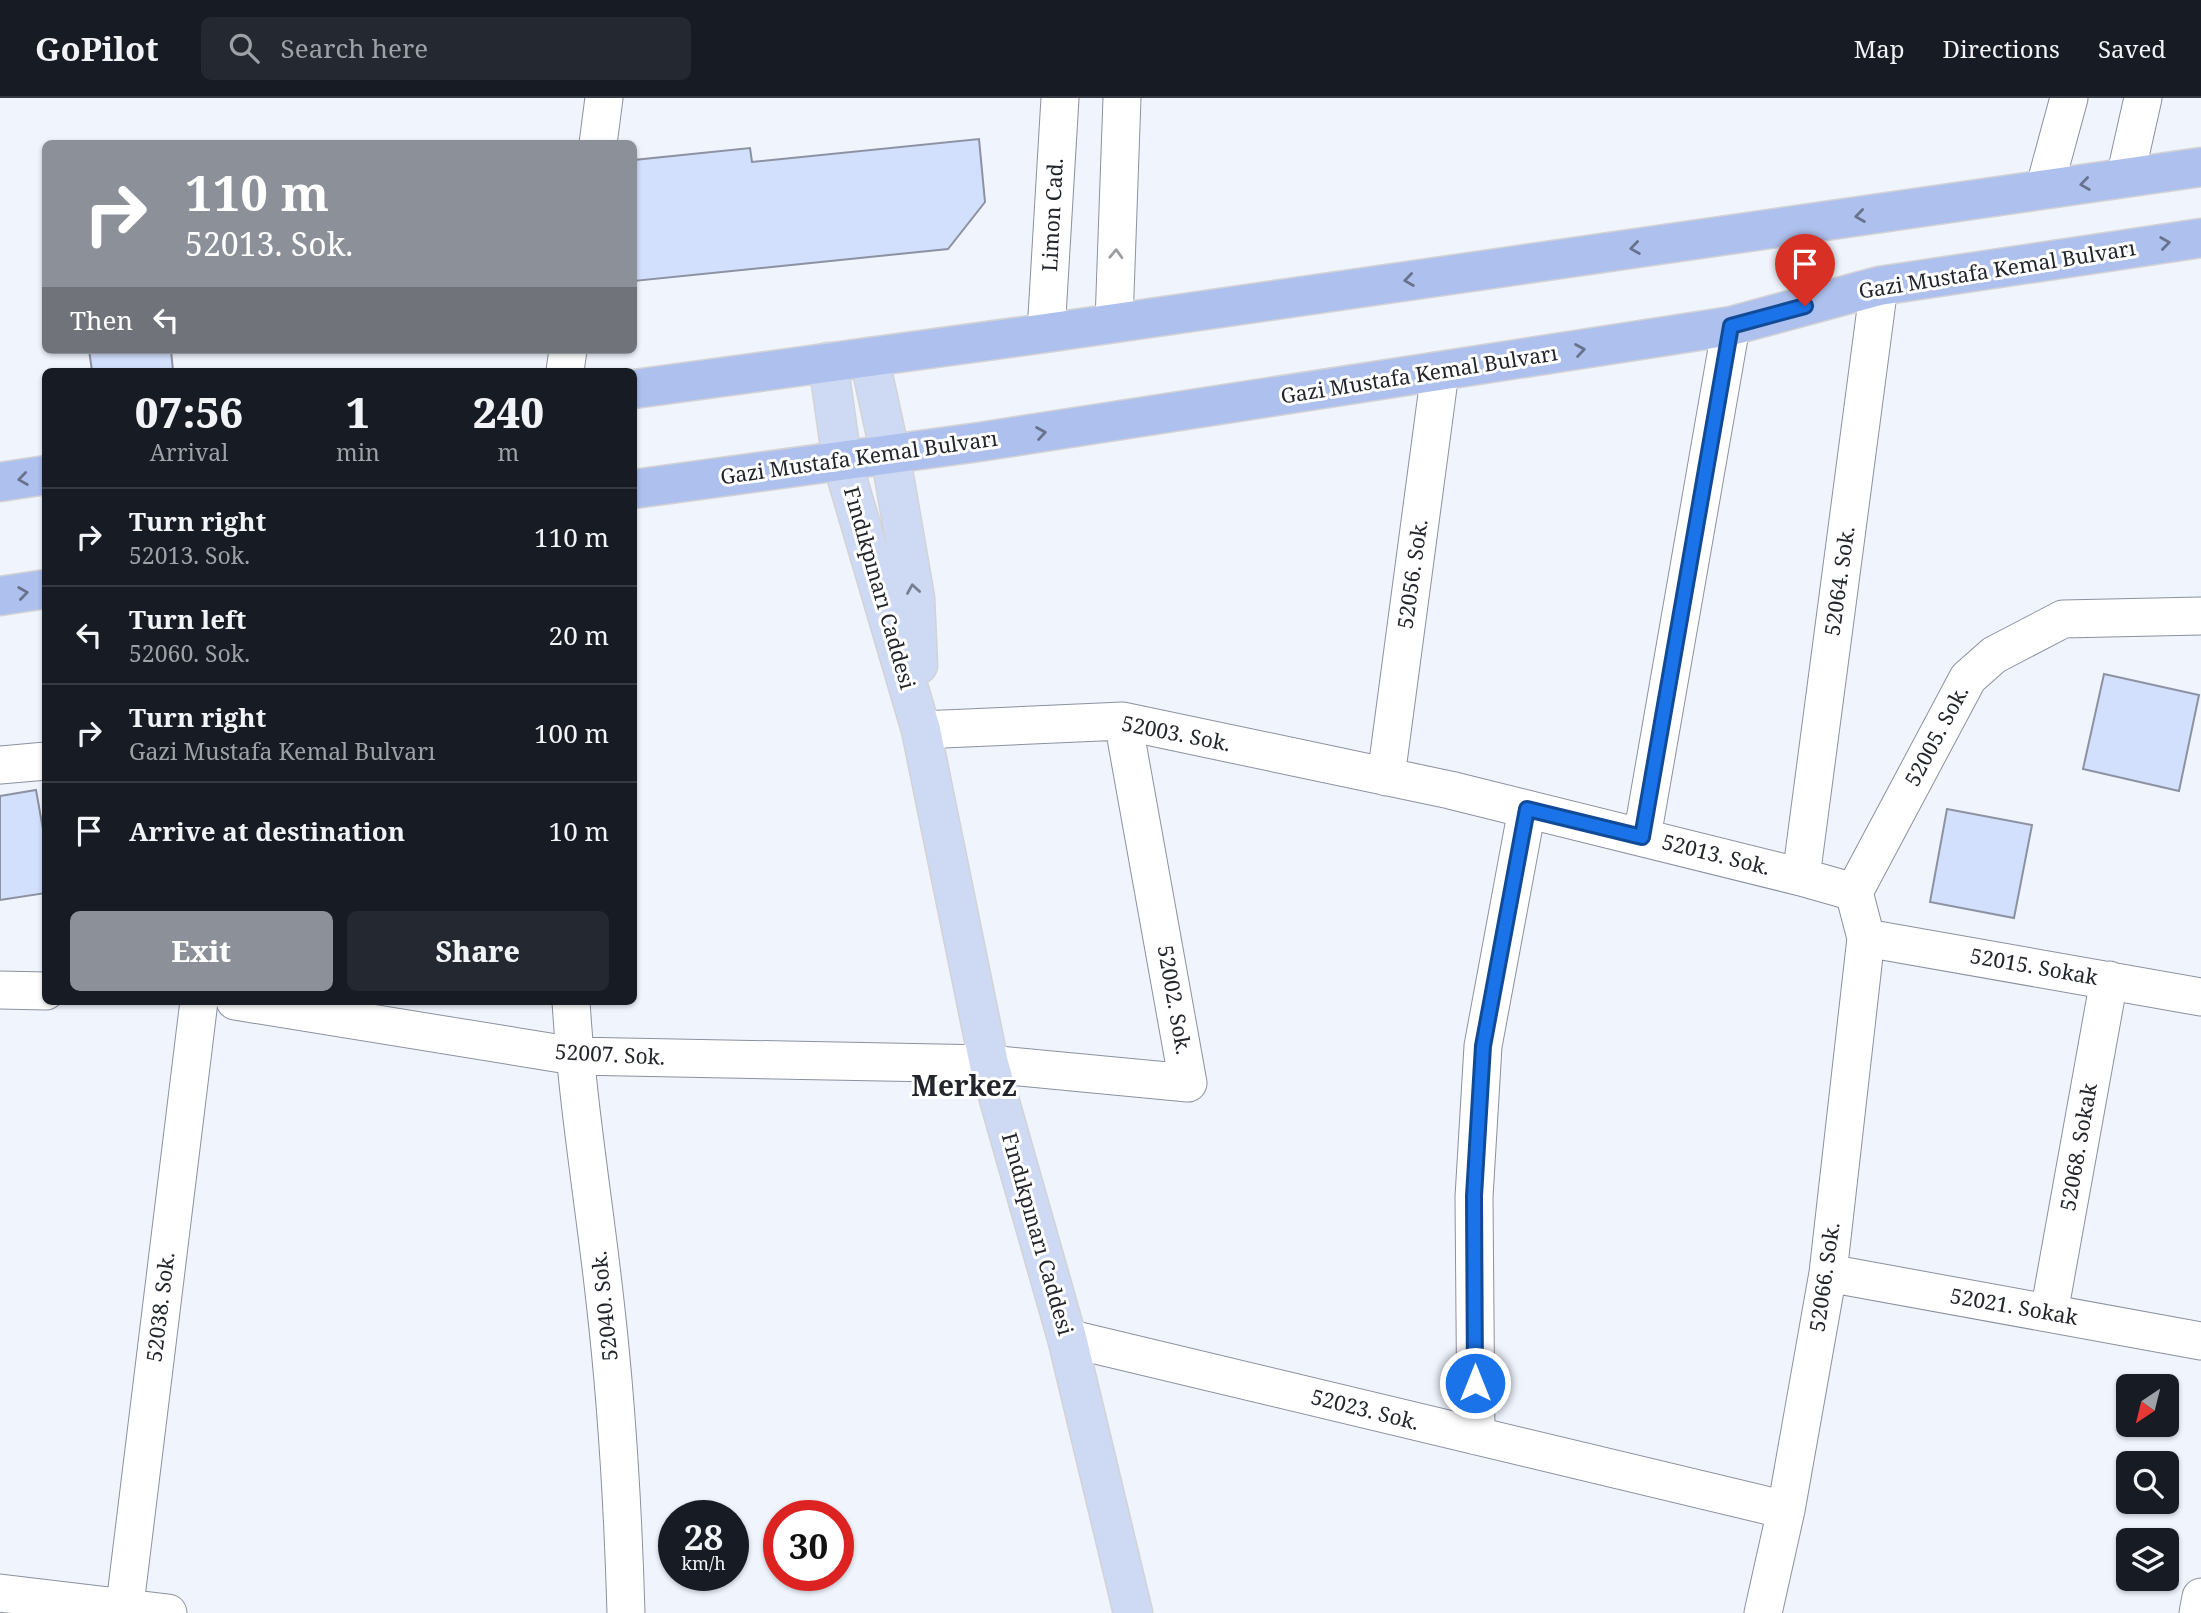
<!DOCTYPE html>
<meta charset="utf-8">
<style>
:root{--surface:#171b24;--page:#242831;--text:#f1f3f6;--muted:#9ea1a6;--line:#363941;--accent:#8c9099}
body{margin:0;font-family:"Noto Serif",serif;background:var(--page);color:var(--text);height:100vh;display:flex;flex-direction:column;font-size:26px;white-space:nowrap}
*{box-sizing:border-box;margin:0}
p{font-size:23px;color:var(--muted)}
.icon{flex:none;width:38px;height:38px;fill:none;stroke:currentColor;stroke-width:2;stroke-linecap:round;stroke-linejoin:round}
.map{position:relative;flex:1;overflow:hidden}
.details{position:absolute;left:42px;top:270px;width:595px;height:637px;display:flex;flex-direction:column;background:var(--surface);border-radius:10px;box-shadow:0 2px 5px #0004}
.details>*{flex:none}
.hud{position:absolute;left:42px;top:42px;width:595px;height:214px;border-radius:10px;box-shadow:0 2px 5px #0004;background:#8c9099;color:#fff;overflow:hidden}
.needle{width:46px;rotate:215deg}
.controls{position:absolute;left:2116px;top:1276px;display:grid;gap:14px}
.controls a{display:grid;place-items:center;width:63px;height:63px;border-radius:10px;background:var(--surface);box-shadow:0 2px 5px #0004;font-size:35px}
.speed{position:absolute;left:658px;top:1402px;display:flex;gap:14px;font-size:35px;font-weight:700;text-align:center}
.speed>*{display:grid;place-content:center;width:91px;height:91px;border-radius:50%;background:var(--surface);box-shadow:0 2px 5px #0004;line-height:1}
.speed small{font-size:18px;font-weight:400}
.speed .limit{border:10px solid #d22;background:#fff;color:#111}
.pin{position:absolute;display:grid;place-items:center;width:60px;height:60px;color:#fff;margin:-72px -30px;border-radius:50% 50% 50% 0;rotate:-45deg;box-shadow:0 0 7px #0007}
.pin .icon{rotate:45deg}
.me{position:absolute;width:77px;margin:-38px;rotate:0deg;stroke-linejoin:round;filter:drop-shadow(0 0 5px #0008)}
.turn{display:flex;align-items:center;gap:24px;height:147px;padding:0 28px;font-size:32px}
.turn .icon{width:91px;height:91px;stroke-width:2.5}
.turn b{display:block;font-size:49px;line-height:60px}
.then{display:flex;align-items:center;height:66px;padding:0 28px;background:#0003;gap:14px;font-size:26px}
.eta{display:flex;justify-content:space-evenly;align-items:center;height:119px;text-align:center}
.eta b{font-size:42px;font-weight:800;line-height:49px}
.action{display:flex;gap:14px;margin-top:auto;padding:14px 28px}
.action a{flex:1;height:80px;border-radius:10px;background:var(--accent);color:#fff;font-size:28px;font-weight:800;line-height:80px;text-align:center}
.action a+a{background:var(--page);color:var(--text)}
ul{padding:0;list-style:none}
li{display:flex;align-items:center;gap:21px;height:98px;padding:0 28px;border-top:2px solid var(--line)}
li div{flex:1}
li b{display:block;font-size:26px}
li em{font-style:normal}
header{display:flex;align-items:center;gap:42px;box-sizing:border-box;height:98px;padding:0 35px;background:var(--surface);border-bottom:2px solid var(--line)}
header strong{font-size:33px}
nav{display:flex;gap:38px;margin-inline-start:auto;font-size:24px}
.search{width:490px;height:63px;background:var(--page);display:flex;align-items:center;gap:18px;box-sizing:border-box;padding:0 24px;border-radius:10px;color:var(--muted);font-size:26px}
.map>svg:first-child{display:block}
.building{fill:#d2dffd;stroke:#8c92a1;stroke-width:2}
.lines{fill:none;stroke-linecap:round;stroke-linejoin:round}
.minor-casing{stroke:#8b91a0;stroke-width:39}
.major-casing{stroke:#d3d3d5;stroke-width:41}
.highway-casing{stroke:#d3d3d5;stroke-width:41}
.minor{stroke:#fff;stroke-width:37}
.major{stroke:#ced9f4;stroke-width:38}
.highway{stroke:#aec0ed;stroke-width:38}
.oneway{stroke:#68728c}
.oneway2{stroke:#9c9da0}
.oneway3{stroke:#787f90}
.route-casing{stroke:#114b97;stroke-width:18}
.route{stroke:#1a73e8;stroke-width:12}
.labels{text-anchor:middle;stroke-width:6;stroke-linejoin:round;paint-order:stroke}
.street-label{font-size:21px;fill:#22252b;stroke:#fff}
.district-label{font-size:28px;font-weight:bold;fill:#22252b;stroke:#fff}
</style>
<header>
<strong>GoPilot</strong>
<div class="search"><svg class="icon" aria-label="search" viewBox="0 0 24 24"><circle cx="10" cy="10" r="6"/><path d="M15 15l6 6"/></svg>Search here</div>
<nav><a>Map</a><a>Directions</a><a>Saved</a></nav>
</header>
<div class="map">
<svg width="2201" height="1515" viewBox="0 0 2201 1515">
<rect width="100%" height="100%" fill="#eff4fd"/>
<path class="building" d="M979 41 985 104 948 151 634 183V62L750 50 752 64Z
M89 252H171L173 273H92Z
M2104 576 2199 597 2179 693 2083 671Z
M36 692 46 748V795L0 802V698Z
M1947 711 2032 727 2014 820 1930 804Z"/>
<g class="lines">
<defs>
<path id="minor" d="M598 46 604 0
M2125 80 2143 0
M2044 92 2069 0
M1114 224 1122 0
M1046 235 1060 0
M565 273 568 252
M921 632 1123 623 1450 692 1801 779 1854 794 1968 580 1994 557 2063 521 2201 518
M0 667 46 663
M1386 679 1440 274
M1642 739 1731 228
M1801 779 1879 188
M1866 840 2201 899
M0 892 46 893
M235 903 574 958 989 966 1188 985 1123 623
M571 903C577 1004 594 1103 605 1203 617 1307 623 1411 626 1515
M1828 1175 2201 1243
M2049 1215 2109 882
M1067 1240 1786 1412
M1476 1338 1474 1099 1483 948 1527 711
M0 1495 168 1515
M124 1515 199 903
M1763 1515 1786 1412 1828 1175 1866 840 1854 794
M2198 1515 2201 1499"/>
<path id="major" d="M869 259 890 355 915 500 918 567
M828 264 842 363 921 632 989 966 1067 1240 1133 1515"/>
<path id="highway" d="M634 291 1046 235 2201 69
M0 384 46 377
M634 391 979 344 1731 228 1879 188 2201 140
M0 498 46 491"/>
</defs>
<use href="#minor" class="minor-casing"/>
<use href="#major" class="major-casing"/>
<use href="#highway" class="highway-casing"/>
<use href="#minor" class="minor"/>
<use href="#major" class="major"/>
<use href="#highway" class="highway"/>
</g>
<defs><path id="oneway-chevron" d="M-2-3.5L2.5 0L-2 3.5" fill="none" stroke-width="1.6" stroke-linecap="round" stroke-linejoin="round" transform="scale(1.75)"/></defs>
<g class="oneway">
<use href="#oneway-chevron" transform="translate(2085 86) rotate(172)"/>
<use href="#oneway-chevron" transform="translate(1860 118) rotate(172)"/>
<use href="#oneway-chevron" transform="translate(2165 145) rotate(-8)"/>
<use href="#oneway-chevron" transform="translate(1635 150) rotate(172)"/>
<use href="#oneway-chevron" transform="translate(1409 182) rotate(172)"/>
<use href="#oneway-chevron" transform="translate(1580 252) rotate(-9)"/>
<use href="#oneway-chevron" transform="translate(1041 335) rotate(-9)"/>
<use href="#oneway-chevron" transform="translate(23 381) rotate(172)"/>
<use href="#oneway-chevron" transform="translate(23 495) rotate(-8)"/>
</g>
<use class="oneway2" href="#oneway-chevron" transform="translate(1116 156) rotate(-88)"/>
<use class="oneway3" href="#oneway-chevron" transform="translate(913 491) rotate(-99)"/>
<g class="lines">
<defs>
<path id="route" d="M1475 1285 1474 1098 1483 948 1527 711 1642 739 1731 228 1805 208"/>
</defs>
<use href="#route" class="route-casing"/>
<use href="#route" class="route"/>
</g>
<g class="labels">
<g class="street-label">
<text transform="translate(1053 117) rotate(-87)" y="7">Limon Cad.</text>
<text transform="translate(1997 172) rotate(-9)" y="7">Gazi Mustafa Kemal Bulvarı</text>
<text transform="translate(1419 277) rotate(-9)" y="7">Gazi Mustafa Kemal Bulvarı</text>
<text transform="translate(859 360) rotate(-8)" y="7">Gazi Mustafa Kemal Bulvarı</text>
<text transform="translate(1413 476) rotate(-82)" y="7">52056. Sok.</text>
<text transform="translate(1840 483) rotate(-82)" y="7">52064. Sok.</text>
<text transform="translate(879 490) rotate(74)" y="7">Fındıkpınarı Caddesi</text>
<text transform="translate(1176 636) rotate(11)" y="7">52003. Sok.</text>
<text transform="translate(1937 638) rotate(-62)" y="7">52005. Sok.</text>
<text transform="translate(1716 757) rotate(14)" y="7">52013. Sok.</text>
<text transform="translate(2034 869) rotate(10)" y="7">52015. Sokak</text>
<text transform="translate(1174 902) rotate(80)" y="7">52002. Sok.</text>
<text transform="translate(610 957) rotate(3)" y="7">52007. Sok.</text>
<text transform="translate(2079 1049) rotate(-80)" y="7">52068. Sokak</text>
<text transform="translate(1037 1136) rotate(74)" y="7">Fındıkpınarı Caddesi</text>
<text transform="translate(1825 1179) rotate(-82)" y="7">52066. Sok.</text>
<text transform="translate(605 1208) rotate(-96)" y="7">52040. Sok.</text>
<text transform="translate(161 1209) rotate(-83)" y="7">52038. Sok.</text>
<text transform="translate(2014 1209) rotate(10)" y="7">52021. Sokak</text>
<text transform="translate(1365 1312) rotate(14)" y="7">52023. Sok.</text>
</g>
<g class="district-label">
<text x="964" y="998">Merkez</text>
</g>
</g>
</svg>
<div class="controls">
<a><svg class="needle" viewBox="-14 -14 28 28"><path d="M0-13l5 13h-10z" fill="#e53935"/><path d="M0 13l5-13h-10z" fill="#9ea1a6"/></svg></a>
<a><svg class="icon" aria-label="search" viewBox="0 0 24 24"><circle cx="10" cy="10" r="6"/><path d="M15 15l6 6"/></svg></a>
<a><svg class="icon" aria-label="layers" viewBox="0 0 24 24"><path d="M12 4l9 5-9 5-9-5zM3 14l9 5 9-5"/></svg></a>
</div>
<div class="speed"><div>28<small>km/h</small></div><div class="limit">30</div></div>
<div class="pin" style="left:1805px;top:208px;background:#d93025"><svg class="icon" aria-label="arrive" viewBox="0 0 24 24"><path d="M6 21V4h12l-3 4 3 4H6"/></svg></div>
<svg class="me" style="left:1475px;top:1285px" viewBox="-20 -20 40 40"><circle r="17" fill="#1a73e8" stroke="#fff" stroke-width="3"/><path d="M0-11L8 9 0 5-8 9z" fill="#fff"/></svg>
<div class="hud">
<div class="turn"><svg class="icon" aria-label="right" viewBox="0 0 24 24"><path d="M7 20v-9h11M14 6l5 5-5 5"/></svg><div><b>110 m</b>52013. Sok.</div></div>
<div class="then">Then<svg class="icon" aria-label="left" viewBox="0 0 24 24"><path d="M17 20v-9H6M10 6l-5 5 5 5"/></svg></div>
</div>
<section class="details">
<div class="eta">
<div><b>07:56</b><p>Arrival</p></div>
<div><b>1</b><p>min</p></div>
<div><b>240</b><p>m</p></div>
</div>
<ul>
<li><svg class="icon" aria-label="right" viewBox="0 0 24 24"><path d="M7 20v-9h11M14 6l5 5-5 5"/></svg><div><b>Turn right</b><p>52013. Sok.</p></div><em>110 m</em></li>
<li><svg class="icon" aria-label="left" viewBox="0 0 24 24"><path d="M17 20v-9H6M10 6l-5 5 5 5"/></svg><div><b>Turn left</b><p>52060. Sok.</p></div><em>20 m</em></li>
<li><svg class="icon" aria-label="right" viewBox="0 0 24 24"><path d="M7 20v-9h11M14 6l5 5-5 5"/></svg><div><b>Turn right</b><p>Gazi Mustafa Kemal Bulvarı</p></div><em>100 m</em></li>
<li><svg class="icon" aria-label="arrive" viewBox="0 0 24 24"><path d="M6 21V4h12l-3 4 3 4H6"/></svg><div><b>Arrive at destination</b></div><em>10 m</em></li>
</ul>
<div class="action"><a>Exit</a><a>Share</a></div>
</section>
</div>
